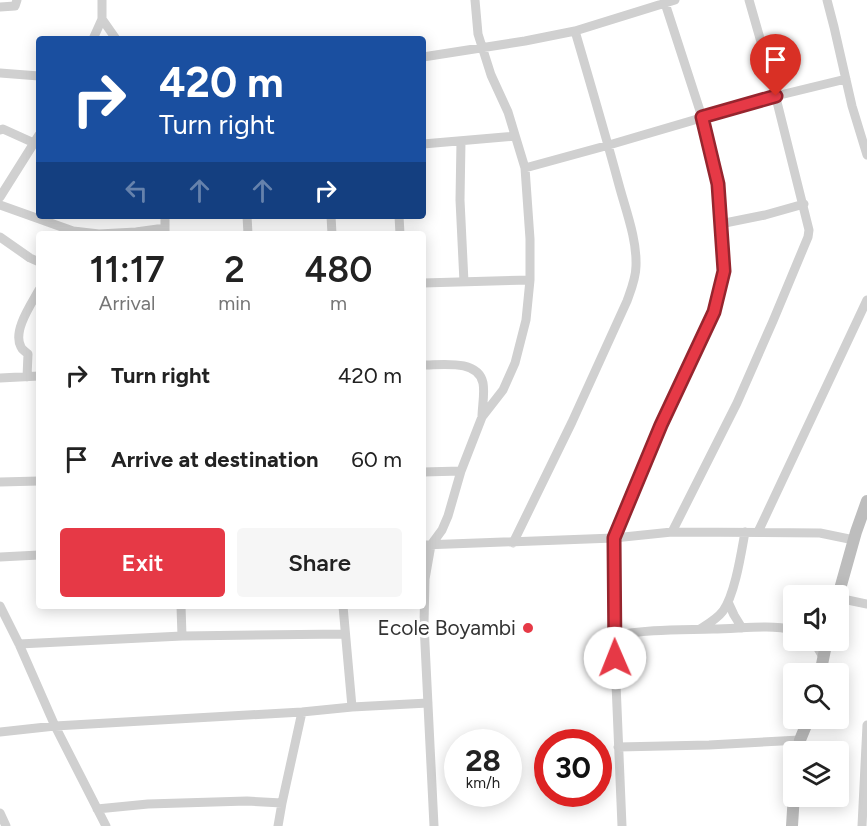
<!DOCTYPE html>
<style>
:root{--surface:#fff;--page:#f6f6f6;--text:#222;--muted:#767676;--accent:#e63946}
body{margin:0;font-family:Figtree,sans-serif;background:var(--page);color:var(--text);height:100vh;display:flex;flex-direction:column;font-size:22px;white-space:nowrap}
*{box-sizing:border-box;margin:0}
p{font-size:20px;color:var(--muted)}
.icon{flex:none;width:33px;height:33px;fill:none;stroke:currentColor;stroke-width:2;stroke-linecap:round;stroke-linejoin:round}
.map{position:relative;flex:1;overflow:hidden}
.panel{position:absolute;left:36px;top:231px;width:390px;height:378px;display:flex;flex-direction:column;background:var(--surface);border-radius:6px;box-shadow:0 3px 15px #0003}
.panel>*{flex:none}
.guide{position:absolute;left:36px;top:36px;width:390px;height:183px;border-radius:6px;box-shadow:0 3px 15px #0003;background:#1a4fa0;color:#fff;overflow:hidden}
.controls{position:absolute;left:783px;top:585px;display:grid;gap:12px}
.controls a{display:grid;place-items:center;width:66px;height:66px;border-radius:6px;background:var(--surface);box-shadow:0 3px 15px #0003;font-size:30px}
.speed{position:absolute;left:444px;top:729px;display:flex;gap:12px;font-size:30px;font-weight:700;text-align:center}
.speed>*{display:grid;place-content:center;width:78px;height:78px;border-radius:50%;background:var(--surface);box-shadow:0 3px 15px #0003;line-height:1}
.speed small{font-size:15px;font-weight:400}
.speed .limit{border:9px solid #d22;background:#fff;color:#111}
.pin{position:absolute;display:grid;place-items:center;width:51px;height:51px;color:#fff;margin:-62px -26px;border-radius:50% 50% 50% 0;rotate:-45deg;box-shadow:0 0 6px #0007}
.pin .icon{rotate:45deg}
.me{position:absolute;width:66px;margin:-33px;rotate:359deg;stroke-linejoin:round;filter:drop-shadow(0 0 4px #0008)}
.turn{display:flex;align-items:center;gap:21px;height:126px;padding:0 24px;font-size:27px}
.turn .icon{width:78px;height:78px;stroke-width:2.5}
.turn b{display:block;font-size:42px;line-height:51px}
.lanes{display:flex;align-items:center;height:57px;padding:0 24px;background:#0003;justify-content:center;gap:30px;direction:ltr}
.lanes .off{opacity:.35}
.eta{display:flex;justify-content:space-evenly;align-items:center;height:102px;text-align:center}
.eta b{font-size:36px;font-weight:600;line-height:42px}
.action{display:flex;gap:12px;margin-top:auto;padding:12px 24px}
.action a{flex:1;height:69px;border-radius:6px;background:var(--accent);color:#fff;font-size:24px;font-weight:600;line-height:69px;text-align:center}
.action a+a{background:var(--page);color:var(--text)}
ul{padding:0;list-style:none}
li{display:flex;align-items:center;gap:18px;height:84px;padding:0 24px}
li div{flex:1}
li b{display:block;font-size:22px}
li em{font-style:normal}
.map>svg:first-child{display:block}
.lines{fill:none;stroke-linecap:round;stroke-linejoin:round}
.street{stroke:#d0d0d0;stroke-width:9}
.secondary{stroke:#bdbdbd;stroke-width:12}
.route-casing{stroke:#96252e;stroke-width:15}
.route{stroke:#e63946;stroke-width:10}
.poi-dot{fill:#e63946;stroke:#fff;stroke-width:2}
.labels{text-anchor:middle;stroke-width:6;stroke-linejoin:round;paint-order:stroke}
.poi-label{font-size:21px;fill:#333;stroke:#fff;text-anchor:end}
</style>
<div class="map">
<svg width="867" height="826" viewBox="0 0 867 826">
<rect width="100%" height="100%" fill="#fff"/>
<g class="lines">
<path class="street" d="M827 0 834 27 852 106 867 155
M0 7 15 6 17 0
M102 19 116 39
M93 39 102 19V0
M423 57 525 41 575 31 675 0
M0 73 39 76
M0 130 3 129 34 143
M461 141 460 200 464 282
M423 144 515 136
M525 168 609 145 776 96 846 79
M0 197 39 135
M0 205 73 231 99 234 136 232 165 228
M165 216V232
M247 216 248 234
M331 216 332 234
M399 216 400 234
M720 224 765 215 804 204
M0 237 30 258 39 262
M423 283 530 280
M423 365C442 365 478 359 483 383 485 394 482 407 482 417
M27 377 28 354C25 351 22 350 21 347 12 331 32 303 39 290
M0 378 39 376
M423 472 461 471
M0 482 39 481
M672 532 737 403 773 321 808 237 809 230 769 70 749 0
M758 532 867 300
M513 543 572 422 627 301C631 290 636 278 636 266 637 239 626 211 619 185 605 133 590 82 575 31
M423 545 614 538 672 532 820 533 854 540
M0 557 39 555
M838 598 867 604
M728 602 734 615 742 628
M0 606 19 644 55 726 106 826
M181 606 182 636
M343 606 352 707
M700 629C708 624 717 619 723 611 735 594 741 554 745 532
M614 636C647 629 680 630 713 629 740 629 767 624 794 630
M813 640 823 657
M19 644 182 636 345 634
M0 732 55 726 302 712 352 707 428 703
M618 747 709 745 800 740
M97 809 148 804 247 801 282 803
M0 813 6 826
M278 826 282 803 302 712
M434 826 424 624 425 579 431 545 442 530 448 516 461 471 482 417 503 390 515 363 526 320 530 280V239L525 168 508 112 491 75 478 34 475 0
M622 826 614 636V538L661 425 714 312 724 271 717 179 702 117 664 0
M862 826 867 725"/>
<path class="secondary" d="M838 596 856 532 867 501
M820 674 827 640
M798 752 800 740 809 718
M792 826 794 794"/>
</g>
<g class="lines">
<defs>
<path id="route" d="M615 658 614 538 661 425 714 312 724 271 718 184 702 117 776 96"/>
</defs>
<use href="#route" class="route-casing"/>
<use href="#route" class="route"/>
</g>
<circle class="poi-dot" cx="528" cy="628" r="6"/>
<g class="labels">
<g class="poi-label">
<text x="516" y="635">Ecole Boyambi</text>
</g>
</g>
</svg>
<div class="controls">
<a><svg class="icon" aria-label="sound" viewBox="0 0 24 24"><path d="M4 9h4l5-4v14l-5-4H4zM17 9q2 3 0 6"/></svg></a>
<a><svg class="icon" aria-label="search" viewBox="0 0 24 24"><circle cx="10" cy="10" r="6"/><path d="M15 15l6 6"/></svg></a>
<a><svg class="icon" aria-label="layers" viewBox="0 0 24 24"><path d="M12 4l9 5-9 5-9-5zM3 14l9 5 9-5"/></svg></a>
</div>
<div class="speed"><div>28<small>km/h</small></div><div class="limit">30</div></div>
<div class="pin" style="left:776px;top:96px;background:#d93025"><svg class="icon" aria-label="arrive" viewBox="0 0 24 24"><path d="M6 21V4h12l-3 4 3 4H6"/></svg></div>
<svg class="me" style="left:615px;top:658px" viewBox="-20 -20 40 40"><circle r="19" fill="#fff"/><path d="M0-13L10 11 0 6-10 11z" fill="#e63946"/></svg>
<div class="guide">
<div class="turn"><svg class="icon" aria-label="right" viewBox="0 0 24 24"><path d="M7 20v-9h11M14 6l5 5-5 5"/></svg><div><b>420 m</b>Turn right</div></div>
<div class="lanes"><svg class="icon off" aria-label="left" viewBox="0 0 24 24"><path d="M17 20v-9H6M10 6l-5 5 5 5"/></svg><svg class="icon off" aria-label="ahead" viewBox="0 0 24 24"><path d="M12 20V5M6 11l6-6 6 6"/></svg><svg class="icon off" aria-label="ahead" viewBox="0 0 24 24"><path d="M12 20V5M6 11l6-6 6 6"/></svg><svg class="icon" aria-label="right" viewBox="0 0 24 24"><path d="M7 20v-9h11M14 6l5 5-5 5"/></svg></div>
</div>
<section class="panel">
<div class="eta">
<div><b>11:17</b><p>Arrival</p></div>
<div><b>2</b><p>min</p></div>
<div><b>480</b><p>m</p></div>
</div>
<ul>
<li><svg class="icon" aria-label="right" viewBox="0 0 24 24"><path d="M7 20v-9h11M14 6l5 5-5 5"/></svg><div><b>Turn right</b></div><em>420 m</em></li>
<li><svg class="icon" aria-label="arrive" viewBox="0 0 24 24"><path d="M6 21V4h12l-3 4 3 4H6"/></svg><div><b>Arrive at destination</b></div><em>60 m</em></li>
</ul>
<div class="action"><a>Exit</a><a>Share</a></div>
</section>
</div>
